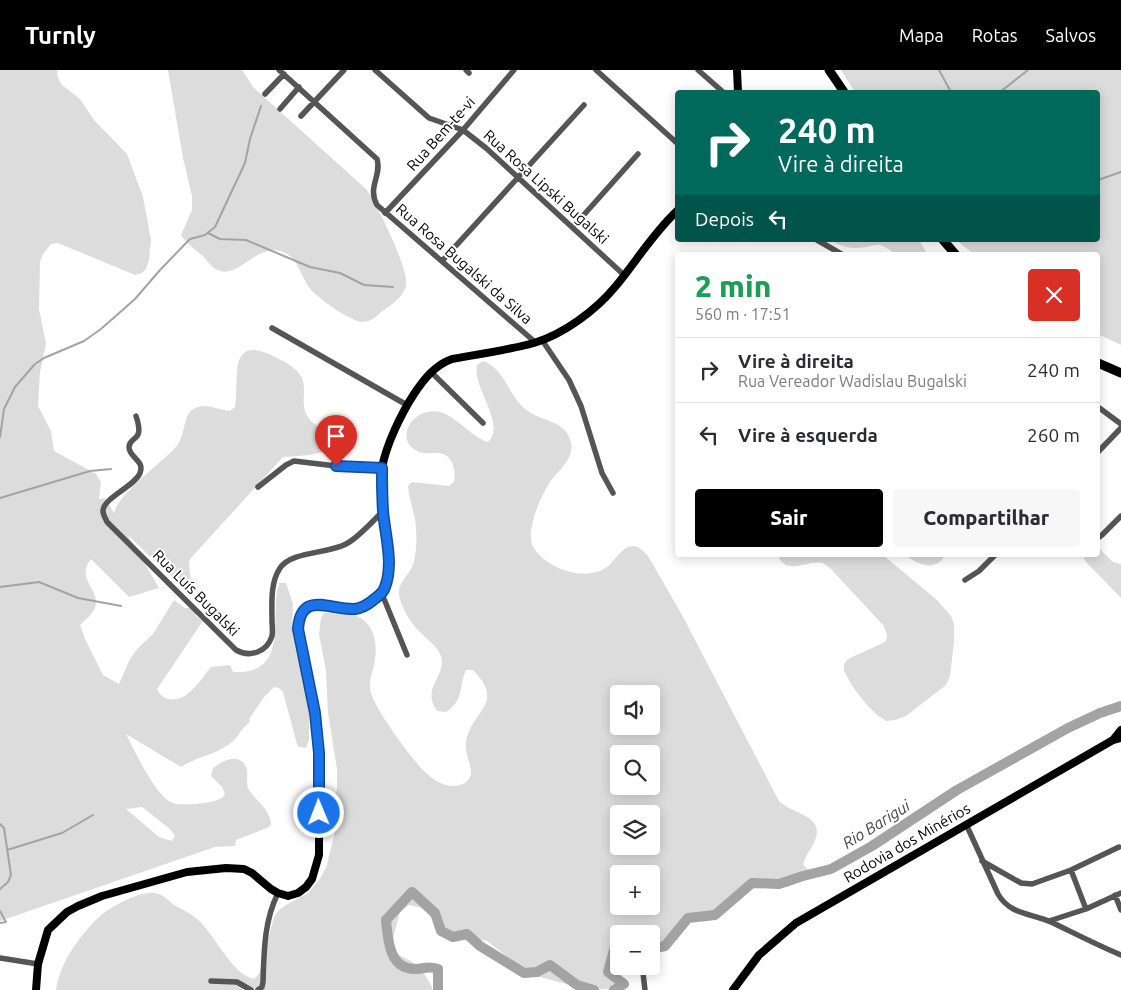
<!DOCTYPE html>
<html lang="pt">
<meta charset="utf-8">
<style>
:root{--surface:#fff;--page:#f7f7f7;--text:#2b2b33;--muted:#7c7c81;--line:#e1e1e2;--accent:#000}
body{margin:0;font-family:Ubuntu,sans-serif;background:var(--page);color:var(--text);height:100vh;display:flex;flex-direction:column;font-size:19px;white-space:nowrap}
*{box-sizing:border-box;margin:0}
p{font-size:16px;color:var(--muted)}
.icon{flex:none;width:28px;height:28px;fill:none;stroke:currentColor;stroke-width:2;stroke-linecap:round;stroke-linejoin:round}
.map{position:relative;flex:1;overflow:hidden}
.panel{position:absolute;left:675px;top:182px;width:425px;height:305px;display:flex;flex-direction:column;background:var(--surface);border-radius:5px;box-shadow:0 2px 12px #0003}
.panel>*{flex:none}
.guide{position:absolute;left:675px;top:20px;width:425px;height:152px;border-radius:5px;box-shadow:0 2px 12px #0003;background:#00695c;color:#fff;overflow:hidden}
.buttons{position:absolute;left:610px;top:615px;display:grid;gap:10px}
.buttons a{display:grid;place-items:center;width:50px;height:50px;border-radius:5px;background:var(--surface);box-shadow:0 2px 12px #0003;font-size:25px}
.pin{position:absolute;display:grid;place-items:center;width:42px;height:42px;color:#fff;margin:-51px -21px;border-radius:50% 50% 50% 0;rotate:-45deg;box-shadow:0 0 5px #0007}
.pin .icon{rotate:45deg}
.me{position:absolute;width:55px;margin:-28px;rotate:359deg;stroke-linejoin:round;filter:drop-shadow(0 0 4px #0008)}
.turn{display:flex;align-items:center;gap:18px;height:105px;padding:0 20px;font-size:22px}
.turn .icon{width:65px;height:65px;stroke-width:2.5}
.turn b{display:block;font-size:35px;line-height:42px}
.then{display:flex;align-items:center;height:48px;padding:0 20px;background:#0003;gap:10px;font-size:19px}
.round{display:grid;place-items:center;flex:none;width:52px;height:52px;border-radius:5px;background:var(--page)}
.headline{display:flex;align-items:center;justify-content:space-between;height:85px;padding:0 20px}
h1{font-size:30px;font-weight:800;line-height:38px;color:#1e9e55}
.primary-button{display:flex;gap:10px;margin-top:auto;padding:10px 20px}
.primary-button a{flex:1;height:58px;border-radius:5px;background:var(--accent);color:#fff;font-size:20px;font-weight:800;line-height:58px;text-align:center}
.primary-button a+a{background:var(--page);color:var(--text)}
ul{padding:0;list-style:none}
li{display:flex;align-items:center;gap:15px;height:65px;padding:0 20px;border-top:1px solid var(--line)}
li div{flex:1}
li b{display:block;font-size:19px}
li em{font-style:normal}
header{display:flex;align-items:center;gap:30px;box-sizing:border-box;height:70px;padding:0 25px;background:var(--accent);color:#fff}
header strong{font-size:24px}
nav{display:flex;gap:28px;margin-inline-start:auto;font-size:18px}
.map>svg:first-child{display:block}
.green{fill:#dcdcdc;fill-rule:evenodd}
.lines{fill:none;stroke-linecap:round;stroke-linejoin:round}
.stream{stroke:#a3a3a3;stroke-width:2}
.river{stroke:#a3a3a3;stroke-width:10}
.minor{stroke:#555;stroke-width:5.5}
.major{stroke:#000;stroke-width:8}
.highway{stroke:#000;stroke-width:9}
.route-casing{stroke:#114b97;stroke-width:12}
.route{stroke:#1a73e8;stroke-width:9}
.labels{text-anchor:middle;stroke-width:4;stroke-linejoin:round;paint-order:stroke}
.street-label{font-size:15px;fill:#000;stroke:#fff}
.water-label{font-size:16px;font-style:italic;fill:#444;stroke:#fff}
</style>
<header>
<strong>Turnly</strong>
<nav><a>Mapa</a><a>Rotas</a><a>Salvos</a></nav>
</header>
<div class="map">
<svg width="1121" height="920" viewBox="0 0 1121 920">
<rect width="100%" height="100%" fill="#fff"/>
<path class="green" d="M0 0H57L58 8 62 15 80 29 94 50 127 84 143 127 151 170 149 190 146 199 142 203 135 205 58 173 51 174 43 184 40 192 39 239 46 274 40 302 38 336 51 361 54 381 96 404 101 412 99 429 105 428 114 443C119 423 160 394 175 378 186 367 182 348 192 340 204 331 217 340 230 341L235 337C240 310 226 262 275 287 285 292 296 297 302 308 307 320 300 334 307 346 314 357 328 360 336 371 331 386 296 386 283 387L190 489C187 498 193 507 189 516H185L166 502 128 465 159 518 129 527 91 489C76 507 97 518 96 533 96 542 86 549 80 555L86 571 103 605 119 614 130 589 138 578 153 564 174 530 185 538H192L196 543V546L203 551 157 619C159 624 163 628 169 629 187 633 201 609 211 597L230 595 233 602C286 605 272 556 277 520L280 513H286L293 534 292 557 309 638V670L306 678 299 677 297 674 283 622 279 618 274 617 264 627 249 649 250 652C241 658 238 669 228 675 214 685 196 687 181 697L126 664C135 681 153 721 169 731 177 736 188 734 196 734 205 733 214 732 222 728L225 724 222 717 211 706 213 698C222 691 239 682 246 697 249 705 245 713 249 720 256 730 272 742 271 755L267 758 236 770 235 776 215 777 0 851ZM142 737 170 759 175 766 172 771 159 767 126 739Z
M168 0H242L253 17 366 119C376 132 410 201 406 216 403 228 389 236 380 243 372 251 363 255 353 249 339 243 323 231 312 221 301 209 299 188 283 182 258 172 240 207 220 201 213 199 208 192 203 186 195 179 187 174 181 165L192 140V126L183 88Z
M841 0H1121V275L1098 264V185H975L956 170H1098V22H855Z
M829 170H919L928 185H895C878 168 875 178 855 178 845 178 838 174 829 170Z
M483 291C503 298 508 322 522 336 535 350 557 349 567 363 570 368 573 375 571 381 569 393 556 403 550 412 541 426 525 461 533 477 546 498 585 513 607 497 615 491 622 476 633 476 639 476 644 482 648 486L682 545 779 731C792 744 825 745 815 770 812 779 805 785 803 795L809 800 818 801 788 817 763 814 751 819 727 839 686 852 666 875 654 882 651 881V864H619V882L616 883 610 892 618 908 619 914 609 919 588 920 529 904 487 871 449 864 421 838 409 835 400 842 391 876 399 885 420 896 432 917V920H56C60 892 80 865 100 846 110 837 141 820 155 823 163 824 169 831 174 835 182 840 191 843 197 849 215 864 231 904 254 909L259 904 274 847 279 840 286 835 308 823 319 810 326 798 336 758 333 743 337 719V699L328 643 326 601 319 564 321 548 324 543C358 538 380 553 375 589 374 599 369 608 370 619 372 636 411 688 424 701 430 707 438 713 446 715 457 718 472 714 471 700 469 688 463 679 467 667 476 638 504 632 473 600H466C458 618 465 629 446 642L437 641C422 618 442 611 442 591 441 578 427 570 419 561 411 553 403 540 400 529 395 512 411 506 414 491 417 478 417 463 415 449 413 438 409 428 408 416L412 412 449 416 454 412C455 403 455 396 450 389 441 378 427 387 417 381 398 371 407 349 424 343 449 333 467 366 488 372 507 355 472 318 477 295ZM619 624H651V656H619ZM619 684H651V716H619ZM619 744H651V776H619ZM619 804H651V836H619Z
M1098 477 1113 492 1121 494V528L1087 493 1082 485H1098Z
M778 485H883L937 530 951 546 954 554V572L950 606 946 615 906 646 895 650 886 651 877 645 866 634 853 617 844 601V594L848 589 885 572C889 566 886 561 883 555L830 498C829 497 824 494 823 493 808 489 785 507 778 485Z
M905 485H945C936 503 917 494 905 485Z"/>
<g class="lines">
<path class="stream" d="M939 0 951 22
M1000 22 1028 0
M1098 110 1121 102
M208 163 220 169 246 170 310 197 340 203 364 215 393 217
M0 367 4 339 15 317 35 294 44 288 84 271 101 259 135 229 160 200 190 169 205 165 215 157 245 93 250 69 261 36
M0 428 90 401 111 399
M0 517 39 512 78 528 121 536
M0 754 4 758 11 805 8 812 0 819
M7 780 62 763 93 745
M0 841 6 852 0 853"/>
<path class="river" d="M651 879 665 876 688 848 715 845 752 813 779 814 803 806 831 799 872 776 957 720 1068 658 1100 643 1121 636
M438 920V899C427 895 425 899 415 899 389 899 388 870 386 850L412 822 435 843 441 861 453 867 467 864 480 876 524 903 537 902 550 895 577 915 594 920
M614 920 624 914 608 902 614 880 619 877"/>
<path class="minor" d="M279 0 377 89C382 106 367 117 377 135L535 272
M375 0 429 48 463 60 486 78 624 205
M466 0 469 3
M596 0 678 74
M698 0 723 22
M265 24 284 4
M280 39 299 17
M301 46 344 0
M385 143 463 60 514 0
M573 157 638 84
M817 170 843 185
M442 191 584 35
M272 258 407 335
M542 270 569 310 581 336 602 403 613 423
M431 302 483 353
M1098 337 1121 354
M136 346C145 373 130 365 129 377 129 388 145 390 140 403 135 416 103 428 103 441 103 445 106 449 107 452L236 580C250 588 267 582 272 566 273 561 272 555 272 551 272 534 270 513 280 498 292 481 327 484 346 474 358 468 373 451 383 441
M1098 382 1121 358
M258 417 286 395 294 391 336 396 382 398
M1098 468 1102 465 1121 446
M965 510 979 501 995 485
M382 524 407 585
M966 754 998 824C1010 845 1031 843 1051 852 1074 863 1097 875 1121 885
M982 791 1021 813 1032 814 1071 800 1119 777
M1071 800 1086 839
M1115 825 1121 840
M1049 851 1086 839 1121 823
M0 888 38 894
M618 896H619
M641 896 643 903 645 920
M211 911 237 912 251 920
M258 920 262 917 263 912C264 882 264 851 278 823"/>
<path class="major" d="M737 0 738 22
M1113 670 1121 660
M36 920 38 894 48 860 67 842 78 836 102 826 187 802 226 798 244 799 252 803 271 819 278 823 288 826 298 823 306 817 312 809 319 785V683L315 643 298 559C301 516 336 545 361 538 366 536 370 533 374 530 382 523 385 518 387 508 391 490 386 469 384 451 382 434 379 414 382 398 386 375 401 344 414 324 424 309 435 295 452 289 480 284 508 280 534 273 564 264 596 240 615 217 636 192 653 163 678 140
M733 920 759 885 796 853 1113 670 1121 668"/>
<path class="highway" d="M829 0 844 22
M943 170 956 185
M1098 293 1121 303"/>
</g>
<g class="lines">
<defs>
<path id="route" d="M319 743V683L315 643 298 559C301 520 329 540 355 539 361 538 367 535 372 531 377 527 383 524 385 517 394 494 385 465 383 441 382 426 382 412 382 398L336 396"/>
</defs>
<use href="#route" class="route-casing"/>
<use href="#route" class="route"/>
</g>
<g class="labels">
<g class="street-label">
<text transform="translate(441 64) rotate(-48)" y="5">Rua Bem-te-vi</text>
<text transform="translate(546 117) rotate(42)" y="5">Rua Rosa Lipski Bugalski</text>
<text transform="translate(464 194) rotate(41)" y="5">Rua Rosa Bugalski da Silva</text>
<text transform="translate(196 523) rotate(45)" y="5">Rua Luís Bugalski</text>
<text transform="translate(907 773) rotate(-30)" y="5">Rodovia dos Minérios</text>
</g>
<g class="water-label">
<text transform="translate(876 754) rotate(-32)" y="6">Rio Barigui</text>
</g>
</g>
</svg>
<div class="buttons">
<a><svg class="icon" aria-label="sound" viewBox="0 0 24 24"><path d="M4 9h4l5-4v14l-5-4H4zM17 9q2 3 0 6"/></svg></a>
<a><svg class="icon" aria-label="search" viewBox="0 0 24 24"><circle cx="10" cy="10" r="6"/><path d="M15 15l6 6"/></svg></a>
<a><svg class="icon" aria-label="layers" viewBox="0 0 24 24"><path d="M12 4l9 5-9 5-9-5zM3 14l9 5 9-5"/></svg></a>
<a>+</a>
<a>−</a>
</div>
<div class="pin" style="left:336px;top:396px;background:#d93025"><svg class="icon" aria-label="arrive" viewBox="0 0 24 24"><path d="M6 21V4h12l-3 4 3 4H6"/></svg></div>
<svg class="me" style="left:319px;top:743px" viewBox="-20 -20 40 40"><circle r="17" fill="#1a73e8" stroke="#fff" stroke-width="3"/><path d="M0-11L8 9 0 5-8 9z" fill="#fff"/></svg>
<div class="guide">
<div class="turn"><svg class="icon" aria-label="right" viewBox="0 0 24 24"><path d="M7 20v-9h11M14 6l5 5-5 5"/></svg><div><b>240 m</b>Vire à direita</div></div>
<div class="then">Depois<svg class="icon" aria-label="left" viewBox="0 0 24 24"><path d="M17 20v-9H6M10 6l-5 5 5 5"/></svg></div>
</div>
<section class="panel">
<div class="headline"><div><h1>2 min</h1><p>560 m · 17:51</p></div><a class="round" style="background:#d93025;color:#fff"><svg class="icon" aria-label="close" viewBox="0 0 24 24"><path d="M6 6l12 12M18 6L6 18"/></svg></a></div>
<ul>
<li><svg class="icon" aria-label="right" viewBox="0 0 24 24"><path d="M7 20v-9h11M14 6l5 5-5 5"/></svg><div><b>Vire à direita</b><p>Rua Vereador Wadislau Bugalski</p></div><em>240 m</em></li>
<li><svg class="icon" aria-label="left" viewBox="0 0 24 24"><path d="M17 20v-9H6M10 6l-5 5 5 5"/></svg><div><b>Vire à esquerda</b></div><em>260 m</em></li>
</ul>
<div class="primary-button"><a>Sair</a><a>Compartilhar</a></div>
</section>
</div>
